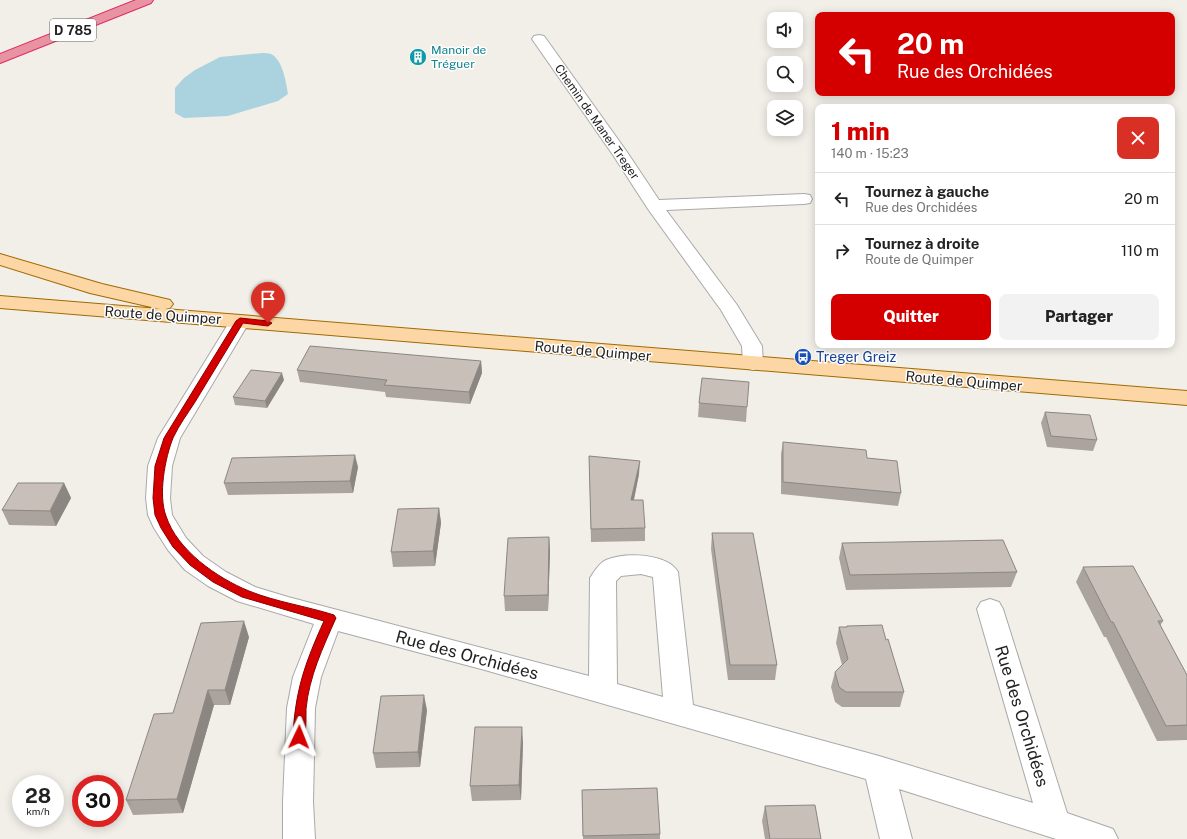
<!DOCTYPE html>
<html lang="fr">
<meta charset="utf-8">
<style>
:root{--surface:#fff;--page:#f2f2f2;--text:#222;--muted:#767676;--line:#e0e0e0;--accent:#d40000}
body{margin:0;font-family:"Public Sans",sans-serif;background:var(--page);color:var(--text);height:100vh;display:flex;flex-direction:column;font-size:15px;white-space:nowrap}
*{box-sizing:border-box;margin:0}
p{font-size:13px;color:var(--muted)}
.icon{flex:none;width:22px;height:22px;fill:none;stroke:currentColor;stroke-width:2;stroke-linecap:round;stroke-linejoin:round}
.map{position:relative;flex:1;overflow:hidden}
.side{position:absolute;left:815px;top:104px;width:360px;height:244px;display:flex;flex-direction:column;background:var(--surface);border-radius:8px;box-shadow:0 2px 10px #0003}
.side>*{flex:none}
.top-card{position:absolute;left:815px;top:12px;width:360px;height:84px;border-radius:8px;box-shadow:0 2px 10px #0003;background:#d40000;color:#fff;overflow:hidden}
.fabs{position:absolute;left:767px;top:12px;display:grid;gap:8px}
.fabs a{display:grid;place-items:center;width:36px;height:36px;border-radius:8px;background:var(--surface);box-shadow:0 2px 10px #0003;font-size:20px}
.speed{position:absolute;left:12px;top:775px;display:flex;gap:8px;font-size:20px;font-weight:700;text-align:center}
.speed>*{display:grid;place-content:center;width:52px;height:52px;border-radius:50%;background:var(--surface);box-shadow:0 2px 10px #0003;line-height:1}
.speed small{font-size:10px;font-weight:400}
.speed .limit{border:6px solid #d22;background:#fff;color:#111}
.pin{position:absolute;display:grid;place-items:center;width:34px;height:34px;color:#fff;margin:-41px -17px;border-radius:50% 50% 50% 0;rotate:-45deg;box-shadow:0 0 4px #0007}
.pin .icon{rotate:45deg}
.me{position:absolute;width:44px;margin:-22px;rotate:2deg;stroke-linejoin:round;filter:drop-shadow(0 0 3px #0008)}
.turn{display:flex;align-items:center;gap:14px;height:84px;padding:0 16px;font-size:18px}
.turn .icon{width:52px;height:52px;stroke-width:2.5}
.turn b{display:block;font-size:28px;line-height:34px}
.round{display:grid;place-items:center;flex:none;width:42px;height:42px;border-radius:8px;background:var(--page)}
.summary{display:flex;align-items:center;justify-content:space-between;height:68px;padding:0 16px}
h1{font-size:24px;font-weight:800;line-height:30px;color:var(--accent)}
.primary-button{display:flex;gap:8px;margin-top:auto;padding:8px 16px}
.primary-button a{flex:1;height:46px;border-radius:8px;background:var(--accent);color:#fff;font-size:16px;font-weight:800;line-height:46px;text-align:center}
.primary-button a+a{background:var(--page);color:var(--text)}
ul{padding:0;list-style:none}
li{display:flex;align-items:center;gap:12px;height:52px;padding:0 16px;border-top:1px solid var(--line)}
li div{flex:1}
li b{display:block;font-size:15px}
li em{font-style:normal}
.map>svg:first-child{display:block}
.water{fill:#aad3df}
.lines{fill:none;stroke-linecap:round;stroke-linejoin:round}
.minor-casing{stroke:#a9a9a9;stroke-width:2}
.major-casing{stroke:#a06b00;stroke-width:2}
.highway-casing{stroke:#dc2a67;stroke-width:2}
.minor{fill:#fff;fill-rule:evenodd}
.major{fill:#fcd6a4;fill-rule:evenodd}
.highway{fill:#e892a2;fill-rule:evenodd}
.wall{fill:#aba49e}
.shaded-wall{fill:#8b8681}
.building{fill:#c7bfb8;stroke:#8b8681}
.route{fill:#d40000;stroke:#8a0000}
.labels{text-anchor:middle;stroke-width:3;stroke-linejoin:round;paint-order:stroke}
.far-culture-label{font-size:12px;fill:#0d838f;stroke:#fff;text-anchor:start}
.far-street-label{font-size:12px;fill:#222;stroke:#fff}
.shield{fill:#fff;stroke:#646464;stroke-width:1}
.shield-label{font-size:13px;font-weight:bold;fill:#222}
.street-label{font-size:14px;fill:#222;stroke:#fff}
.transit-label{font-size:14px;fill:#164399;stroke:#fff;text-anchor:start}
.near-street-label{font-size:17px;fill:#222;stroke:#fff}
</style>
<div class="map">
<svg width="1187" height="839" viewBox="0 0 1187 839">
<rect width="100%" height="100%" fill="#f2efe9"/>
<path class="water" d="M262 53C265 53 269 53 271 54 283 60 286 82 288 94L278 101 228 116 184 118 175 113V88L184 78 195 70 220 57Z"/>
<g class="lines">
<defs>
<path id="minor" d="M539 35 544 36 627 152 659 200 804 194 810 195 812 199 810 203 804 204 666 210 737 305 762 346 763 364 760 368 753 370 746 368 743 364 742 346 721 310 648 209 613 155 532 39 534 36Z
M240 315 247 317 250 321 180 438 172 466 170 498 172 515 186 538 203 556 226 572 255 587 288 597 589 676 590 578C594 572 599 563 606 560 625 552 667 553 678 572L693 705 879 756 1033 803 977 609 981 602 990 599 999 602 1003 609 1067 813 1113 829 1118 839H1056L899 789 912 839H880L866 779 485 670 338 631 321 677 315 708 313 802 315 839H283V802L287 708 293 677 314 624 237 601 208 586 185 570 168 550 154 528 148 515 146 498 148 466 158 438 230 321 233 317ZM641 574 653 577 663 697 617 684 616 581 621 576Z"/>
<path id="major" d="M0 254 102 284 170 300 173 304 170 308 165 309 1187 391V405L0 308V296L160 309 90 293 0 265Z"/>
<path id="highway" d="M136 0H153L151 3 0 63V54Z"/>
</defs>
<use href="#minor" class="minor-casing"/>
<use href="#major" class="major-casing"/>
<use href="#highway" class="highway-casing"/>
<use href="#minor" class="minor"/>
<use href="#major" class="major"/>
<use href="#highway" class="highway"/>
</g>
<path class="wall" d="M481 361 482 373 470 404 386 397 385 392 300 382 297 370Z
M284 380 267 408 235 405 233 397Z
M699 403 747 407 746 422 698 417Z
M1045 412 1097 440 1093 451 1047 447 1041 423Z
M783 442 867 458 901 493 898 506 781 494V454Z
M589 456 639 474 634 500 645 528V541L591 542Z
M358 467 353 493 228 495 224 483Z
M64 483 71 498 56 526 9 525 2 510Z
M439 508 441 523 435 566 393 567 391 552Z
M712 533 777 665 775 680H728L711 549Z
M549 537 550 552 548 611H505L504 596Z
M842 543 1017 572 1011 587 846 590 839 558Z
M1083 567 1163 621 1160 626 1187 675V740L1157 741 1106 637H1104L1076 582Z
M847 626 886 640 904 692 900 707H842L835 702 831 687 835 672 842 665 836 643 839 627H846Z
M249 637 230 705H214L183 813 133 815 126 800 173 713Z
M427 710 420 767 376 768 373 753Z
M523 742 521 800 472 801 470 786Z
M582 790 660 834V839H583Z
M765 806 821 839H765L762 821Z"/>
<path class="shaded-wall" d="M481 361 482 373 470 404 469 392Z
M282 373 284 380 267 408 265 401Z
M355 455 358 467 353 493 350 481Z
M640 461 639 474 631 513V500Z
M64 483 71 498 56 526 50 511Z
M439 508 441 523 435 566 433 551Z
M549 537 550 552 548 611V595Z
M244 621 249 637 230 705 225 690Z
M208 690 214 705 183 813 177 799Z
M424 695 427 710 420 767 418 752Z
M522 727 523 742 521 800 519 785Z"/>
<path class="building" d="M310 346 481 361 469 392 384 385 387 380 297 370Z
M251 370 282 373 265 401 233 397Z
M702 378 749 382 747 407 699 403Z
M1045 412 1090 415 1097 440 1051 436Z
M783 442 866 450 867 458 897 461 901 493 783 482Z
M355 455 350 481 224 483 232 458Z
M589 456 640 461 631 500H643L645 528 591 529Z
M18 483H64L50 511 2 510Z
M439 508 433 551 391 552 398 509Z
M712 533H753L777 665H730Z
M549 537 548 595 504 596 508 538Z
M1003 540 1017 572 850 575 842 543Z
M1133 566 1163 621H1158L1187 675V725L1166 726 1113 622H1111L1083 567Z
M244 621 225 690H208L177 799 126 800 154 714 173 713 201 623Z
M882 625 886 640 888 639 904 692H846L839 687 835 672 848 659 839 627H847V626Z
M424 695 418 752 373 753 381 696Z
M475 727H522L519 785 470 786Z
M657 788 660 834 583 836 582 790Z
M815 805 821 839H770L765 806Z"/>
<path class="route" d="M240 318 268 321 272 323 268 326 243 323C227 349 211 376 195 402 188 413 179 425 173 438 165 458 158 495 166 516 177 550 217 578 249 591 276 602 306 606 334 615L336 618C323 647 309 677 306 709 306 719 306 728 305 737L304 741 299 742 295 741 293 737C295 691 305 663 324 621L242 597 213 582 190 565 173 547 161 528 155 515 153 498 155 466 164 438 236 321Z"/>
<defs>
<symbol id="building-disc" viewBox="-11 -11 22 22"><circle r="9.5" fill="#0f9aa8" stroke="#fff"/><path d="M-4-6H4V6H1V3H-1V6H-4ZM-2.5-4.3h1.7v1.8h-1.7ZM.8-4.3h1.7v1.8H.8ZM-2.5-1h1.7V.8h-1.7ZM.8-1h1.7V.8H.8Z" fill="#fff"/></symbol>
<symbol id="bus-disc" viewBox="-11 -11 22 22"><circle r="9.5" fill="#1a4fb4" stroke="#fff"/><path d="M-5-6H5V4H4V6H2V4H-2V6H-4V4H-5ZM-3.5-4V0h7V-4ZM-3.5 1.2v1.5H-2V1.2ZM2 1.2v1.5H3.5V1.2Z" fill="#fff"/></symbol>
</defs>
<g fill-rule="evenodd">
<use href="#building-disc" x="408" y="47" width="20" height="20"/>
<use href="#bus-disc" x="793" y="347" width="20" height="20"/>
</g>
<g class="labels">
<g class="far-culture-label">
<text x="431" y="54">Manoir de<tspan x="431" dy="14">Tréguer</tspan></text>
</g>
<g class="far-street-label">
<text transform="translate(597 122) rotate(55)" y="4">Chemin de Maner Treger</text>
</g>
<rect class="shield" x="50" y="19" width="46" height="22" rx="3"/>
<g class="shield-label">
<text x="73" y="35">D 785</text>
</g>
<g class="street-label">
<text transform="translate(163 315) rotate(4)" y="5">Route de Quimper</text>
<text transform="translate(593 351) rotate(5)" y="5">Route de Quimper</text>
<text transform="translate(964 381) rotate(5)" y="5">Route de Quimper</text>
</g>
<g class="transit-label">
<text x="816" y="362">Treger Greiz</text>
</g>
<g class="near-street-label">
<text transform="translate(467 655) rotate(15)" y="6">Rue des Orchidées</text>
<text transform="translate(1022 716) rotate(73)" y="6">Rue des Orchidées</text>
</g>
</g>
</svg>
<div class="fabs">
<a><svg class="icon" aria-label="sound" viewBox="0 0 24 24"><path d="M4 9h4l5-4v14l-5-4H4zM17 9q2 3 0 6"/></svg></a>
<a><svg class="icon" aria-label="search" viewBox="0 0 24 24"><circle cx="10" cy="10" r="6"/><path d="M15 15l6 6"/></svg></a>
<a><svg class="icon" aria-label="layers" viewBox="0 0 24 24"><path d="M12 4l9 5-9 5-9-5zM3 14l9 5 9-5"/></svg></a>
</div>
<div class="speed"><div>28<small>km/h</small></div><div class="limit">30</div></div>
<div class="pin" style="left:268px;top:323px;background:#d93025"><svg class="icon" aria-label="arrive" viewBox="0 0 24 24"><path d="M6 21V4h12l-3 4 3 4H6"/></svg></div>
<svg class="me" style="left:299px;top:737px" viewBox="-20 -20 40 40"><path d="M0-17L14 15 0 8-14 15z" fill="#d40000" stroke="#fff" stroke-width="4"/></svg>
<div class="top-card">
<div class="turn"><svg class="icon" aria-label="left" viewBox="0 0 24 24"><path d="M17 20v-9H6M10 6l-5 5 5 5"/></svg><div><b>20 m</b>Rue des Orchidées</div></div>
</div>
<section class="side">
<div class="summary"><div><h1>1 min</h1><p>140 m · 15:23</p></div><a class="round" style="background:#d93025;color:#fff"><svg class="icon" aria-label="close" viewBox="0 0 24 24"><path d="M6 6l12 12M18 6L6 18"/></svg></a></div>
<ul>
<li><svg class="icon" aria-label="left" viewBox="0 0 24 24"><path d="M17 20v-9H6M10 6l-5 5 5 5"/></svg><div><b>Tournez à gauche</b><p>Rue des Orchidées</p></div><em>20 m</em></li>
<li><svg class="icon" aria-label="right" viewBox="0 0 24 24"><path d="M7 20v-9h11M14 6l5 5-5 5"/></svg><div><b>Tournez à droite</b><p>Route de Quimper</p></div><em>110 m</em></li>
</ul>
<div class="primary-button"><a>Quitter</a><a>Partager</a></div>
</section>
</div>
